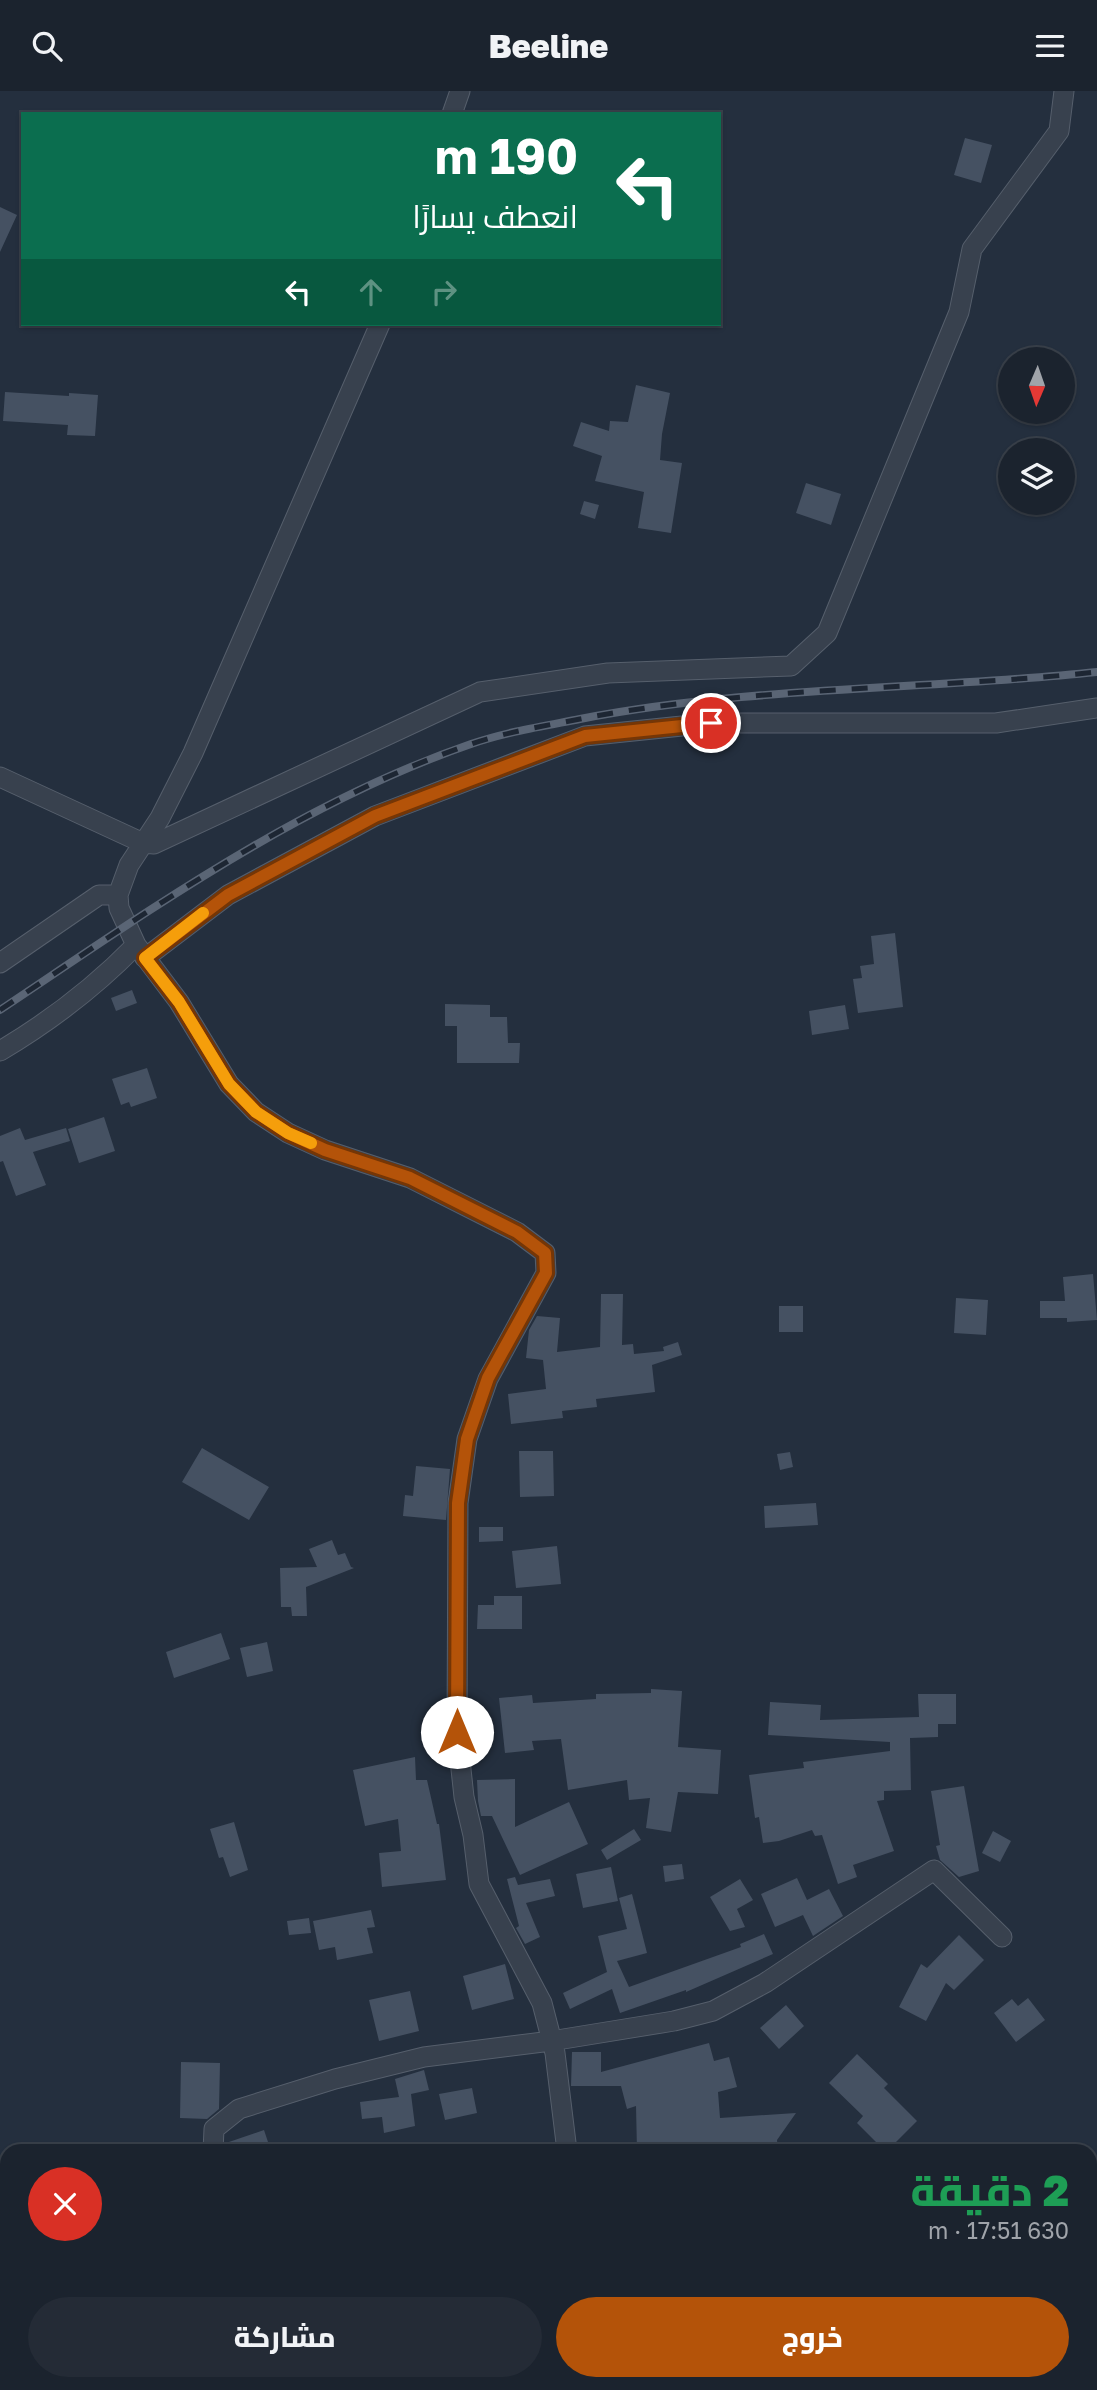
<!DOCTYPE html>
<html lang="ar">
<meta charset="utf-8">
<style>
:root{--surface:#1b232e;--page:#242b36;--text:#f1f3f6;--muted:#a0a4aa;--line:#39404a;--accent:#b45309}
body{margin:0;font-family:"Golos Text",Cairo,sans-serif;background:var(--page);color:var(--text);direction:rtl;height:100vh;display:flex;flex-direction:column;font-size:26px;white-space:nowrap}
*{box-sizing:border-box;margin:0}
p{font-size:23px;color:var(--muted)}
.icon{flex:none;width:38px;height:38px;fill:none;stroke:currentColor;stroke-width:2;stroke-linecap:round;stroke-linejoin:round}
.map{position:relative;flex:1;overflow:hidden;direction:ltr}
.drawer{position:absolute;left:0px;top:2053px;width:1097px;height:247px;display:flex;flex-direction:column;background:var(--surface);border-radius:21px 21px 0 0;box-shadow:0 2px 5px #0004,0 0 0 2px var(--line);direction:rtl}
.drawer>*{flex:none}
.top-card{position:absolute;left:21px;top:21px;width:700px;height:214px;border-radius:0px;box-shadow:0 2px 5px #0004,0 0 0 2px var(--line);direction:rtl;background:#0b6e4f;color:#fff;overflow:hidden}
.needle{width:46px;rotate:182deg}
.controls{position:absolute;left:998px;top:256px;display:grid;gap:14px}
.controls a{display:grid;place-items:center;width:77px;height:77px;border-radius:50%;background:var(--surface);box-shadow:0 2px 5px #0004,0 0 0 2px var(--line);font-size:35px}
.pin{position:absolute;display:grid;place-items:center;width:60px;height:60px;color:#fff;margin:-30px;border:4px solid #fff;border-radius:50%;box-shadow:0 2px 7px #0007}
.me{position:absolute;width:77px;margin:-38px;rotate:0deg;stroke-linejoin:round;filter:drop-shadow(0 0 5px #0008)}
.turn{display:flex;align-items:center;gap:24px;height:147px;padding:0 28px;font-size:32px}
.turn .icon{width:91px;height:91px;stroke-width:2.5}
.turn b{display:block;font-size:49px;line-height:60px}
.lanes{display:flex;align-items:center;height:66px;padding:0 28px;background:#0003;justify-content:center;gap:35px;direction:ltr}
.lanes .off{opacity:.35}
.round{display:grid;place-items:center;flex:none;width:74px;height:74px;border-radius:37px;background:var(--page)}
.summary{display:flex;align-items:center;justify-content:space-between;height:119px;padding:0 28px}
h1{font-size:42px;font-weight:800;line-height:52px;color:#1e9e55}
.primary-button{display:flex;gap:14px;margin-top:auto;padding:14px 28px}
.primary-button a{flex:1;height:80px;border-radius:42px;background:var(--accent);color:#fff;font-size:28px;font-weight:800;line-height:80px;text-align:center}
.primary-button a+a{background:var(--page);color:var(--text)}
header{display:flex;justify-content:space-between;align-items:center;height:91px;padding:0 28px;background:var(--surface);font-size:32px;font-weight:800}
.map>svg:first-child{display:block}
.building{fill:#455162}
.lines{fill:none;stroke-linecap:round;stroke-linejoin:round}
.minor-casing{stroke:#565f6c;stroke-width:21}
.minor{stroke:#38414e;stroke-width:19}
.rail-casing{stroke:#5a6575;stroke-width:8}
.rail{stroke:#1d2633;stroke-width:5;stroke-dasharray:16;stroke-linecap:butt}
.route-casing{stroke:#753606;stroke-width:18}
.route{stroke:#b45309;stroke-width:12}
.slow{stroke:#f59e0b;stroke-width:12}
</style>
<header><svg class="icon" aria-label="menu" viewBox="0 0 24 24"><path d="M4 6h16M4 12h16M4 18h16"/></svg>Beeline<svg class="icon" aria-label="search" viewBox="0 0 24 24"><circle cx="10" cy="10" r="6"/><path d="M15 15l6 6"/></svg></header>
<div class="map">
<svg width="1097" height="2299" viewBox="0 0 1097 2299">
<rect width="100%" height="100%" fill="#242f3e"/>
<path class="building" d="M965 47 992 54 981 92 954 84Z
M0 116 17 124 0 161Z
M636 294 670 302 662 343 660 369 682 372 671 442 638 437 644 401 595 390 602 365 573 355 581 331 609 340 610 330 628 331Z
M5 301 69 305V302L98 304 95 345 67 344 68 334 3 330Z
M806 392 841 403 831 434 796 422Z
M584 410 599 414 595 428 580 423Z
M895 842 903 916 858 922 853 888 862 887 860 875 874 873 871 845Z
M132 899 137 912 116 920 111 907Z
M445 913 490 914V926H507L508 952H520L519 972H457V935H445Z
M845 914 849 938 812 944 809 920Z
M147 977 157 1007 131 1016 129 1011 121 1014 112 988Z
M104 1026 115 1060 79 1072 68 1038Z
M20 1037 25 1049 66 1037 70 1050 33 1061 46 1094 16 1105 3 1070 0 1071V1045Z
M1093 1183 1097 1229 1067 1231V1227H1040V1210H1065L1063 1186Z
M601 1203H623L622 1254 633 1253 634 1263 664 1260 663 1256 678 1251 682 1264 652 1274 655 1301 596 1308 597 1316 562 1320 563 1327 511 1333 508 1303 546 1298 543 1269 526 1267 529 1239 537 1225 560 1227 557 1261 600 1256Z
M956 1207 988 1209 986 1244 954 1242Z
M779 1215H803V1241H779Z
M202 1357 269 1396 249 1429 182 1391Z
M519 1360H553L554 1405 520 1406Z
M790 1361 793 1376 780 1379 777 1363Z
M416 1375 450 1378 446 1429 403 1425 405 1404 413 1405Z
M816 1412 818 1434 765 1437 764 1415Z
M479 1436H503V1450L479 1451Z
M332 1449 338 1464 345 1462 351 1476 354 1477 306 1496 307 1525H292L291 1516H281L280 1477 317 1476 309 1458Z
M557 1455 561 1493 516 1497 512 1460Z
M494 1505H522V1538H477L478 1514H494Z
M221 1542 230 1568 174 1587 166 1561Z
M267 1551 273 1580 247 1586 240 1557Z
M651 1598 682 1600 678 1656 721 1659 718 1703 678 1701 671 1741 646 1737 650 1707 629 1709 627 1689 568 1699 561 1648 532 1650 534 1659 505 1662 499 1607 532 1604 533 1612 596 1608V1603L651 1602Z
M918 1603H956V1633H938V1646L910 1647 911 1699 884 1700V1709L877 1710 894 1760 853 1774 857 1786 838 1793 822 1744 815 1745 812 1739 779 1750 763 1752 759 1726 755 1727 749 1684 804 1677 803 1671 890 1660V1651L768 1644 770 1611 821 1614 820 1629 919 1626Z
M415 1666 416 1689H427L437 1733H439L446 1789 382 1796 379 1762 401 1760 398 1728 365 1735 353 1679Z
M515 1688V1736L569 1711 588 1753 520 1784 492 1725H481L478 1710 477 1689Z
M964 1695 979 1780 959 1786 940 1769 936 1755 940 1754 931 1700Z
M234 1731 248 1779 230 1786 223 1766 219 1767 210 1738Z
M634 1738 641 1749 607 1769 601 1759Z
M993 1740 1011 1750 1000 1771 982 1762Z
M682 1773 684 1788 665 1791 663 1775Z
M611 1776 618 1810 583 1817 576 1783Z
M515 1786 518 1794 550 1788 555 1805 526 1812 540 1846 525 1853 516 1837 519 1835 507 1788Z
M797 1787 807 1809 829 1798 843 1825 813 1845 803 1824 775 1836 761 1803Z
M740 1788 753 1809 737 1818 745 1836 730 1840 710 1806Z
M632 1803 647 1862 617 1870 629 1896 741 1856 740 1853 764 1843 773 1863 686 1901V1899L620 1922 612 1898 570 1918 563 1902 607 1881 598 1845 627 1838 619 1807Z
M371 1819 375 1836 367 1837 373 1862 337 1869 335 1856 319 1859 313 1830Z
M309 1827 311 1842 289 1844 287 1830Z
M959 1844 984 1869 954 1899 946 1892 926 1930 899 1916 921 1873 927 1877Z
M505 1873 514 1908 472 1919 463 1885Z
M410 1900 419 1940 379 1950 369 1909Z
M1028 1907 1045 1929 1016 1951 994 1922 1012 1908 1018 1915Z
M786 1914 804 1935 779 1958 760 1937Z
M709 1952 714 1970 729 1966 737 1996 718 2001 720 2027 796 2022 777 2049 778 2060H760V2056L722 2060H637L636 2015 627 2018 621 1995H571L572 1961H601V1981Z
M857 1963 888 1993 884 1997 917 2030 887 2060H885L857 2032 863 2025 829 1992Z
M181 1971 220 1972 219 2018 207 2028 180 2027Z
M424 1979 429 1999 411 2003 415 2035 384 2042 382 2026 362 2028 360 2011 399 2006 395 1988Z
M472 1997 477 2022 445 2029 439 2003Z
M264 2039 271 2060H225L226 2052Z"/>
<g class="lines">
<defs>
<path id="minor" d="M452 23 460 0
M380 233 193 662 160 727 129 774 118 804 119 817 136 854 179 911 229 993 256 1021 288 1042 325 1059 410 1087 517 1141 545 1162 546 1182 488 1288 467 1348 458 1412 457 1641 464 1706 473 1744 479 1793 542 1912 555 1962 567 2060
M0 686 143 752 154 753 480 601 608 582 791 575 827 542 959 221 972 158 1059 40 1064 0
M145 867 228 804 375 725 585 645 711 632H996L1097 617
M0 872 99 804H118
M0 960C49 931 96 895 136 854
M213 2060 214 2038 239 2018 335 1988 424 1966 551 1950 674 1930 713 1920 765 1892 934 1779 1002 1846
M570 2299V2292"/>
</defs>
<use href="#minor" class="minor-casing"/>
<use href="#minor" class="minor"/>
<defs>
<path id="rail" d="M0 919C150 819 299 712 471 653 506 641 544 635 580 628 750 595 925 599 1097 581"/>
</defs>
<use href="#rail" class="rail-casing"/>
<use href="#rail" class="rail"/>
</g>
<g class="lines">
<defs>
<path id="route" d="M457 1641 458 1412 467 1348 488 1287 546 1182 545 1162 517 1141 410 1087 325 1059 288 1042 256 1021 229 993 179 911 145 867 228 804 375 725 585 645 711 632"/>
</defs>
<use href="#route" class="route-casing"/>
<use href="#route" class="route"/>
<path class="slow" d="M203 822 145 867 179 911 229 993 256 1021 288 1042 311 1052"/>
</g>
</svg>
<div class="controls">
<a><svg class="needle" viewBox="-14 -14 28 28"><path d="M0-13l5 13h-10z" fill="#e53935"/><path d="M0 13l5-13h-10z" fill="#a0a4aa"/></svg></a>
<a><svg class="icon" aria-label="layers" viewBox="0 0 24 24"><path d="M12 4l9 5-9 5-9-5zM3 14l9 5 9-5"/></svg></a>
</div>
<div class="pin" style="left:711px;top:632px;background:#d93025"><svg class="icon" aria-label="arrive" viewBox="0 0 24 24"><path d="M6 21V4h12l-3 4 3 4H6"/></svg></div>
<svg class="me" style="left:457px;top:1641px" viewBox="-20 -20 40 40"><circle r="19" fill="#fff"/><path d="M0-13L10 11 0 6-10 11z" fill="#b45309"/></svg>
<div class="top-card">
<div class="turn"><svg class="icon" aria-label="left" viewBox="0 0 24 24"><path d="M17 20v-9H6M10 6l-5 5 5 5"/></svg><div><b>190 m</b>انعطف يسارًا</div></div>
<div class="lanes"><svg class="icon" aria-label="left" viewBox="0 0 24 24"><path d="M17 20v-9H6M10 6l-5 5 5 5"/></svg><svg class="icon off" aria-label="ahead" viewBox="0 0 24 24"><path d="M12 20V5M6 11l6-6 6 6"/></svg><svg class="icon off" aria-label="right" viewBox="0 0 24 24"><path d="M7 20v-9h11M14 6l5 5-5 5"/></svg></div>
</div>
<section class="drawer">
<div class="summary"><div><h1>2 دقيقة</h1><p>630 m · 17:51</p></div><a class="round" style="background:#d93025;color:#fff"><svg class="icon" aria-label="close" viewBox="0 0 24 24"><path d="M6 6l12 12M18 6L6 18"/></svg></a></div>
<div class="primary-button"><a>خروج</a><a>مشاركة</a></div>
</section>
</div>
